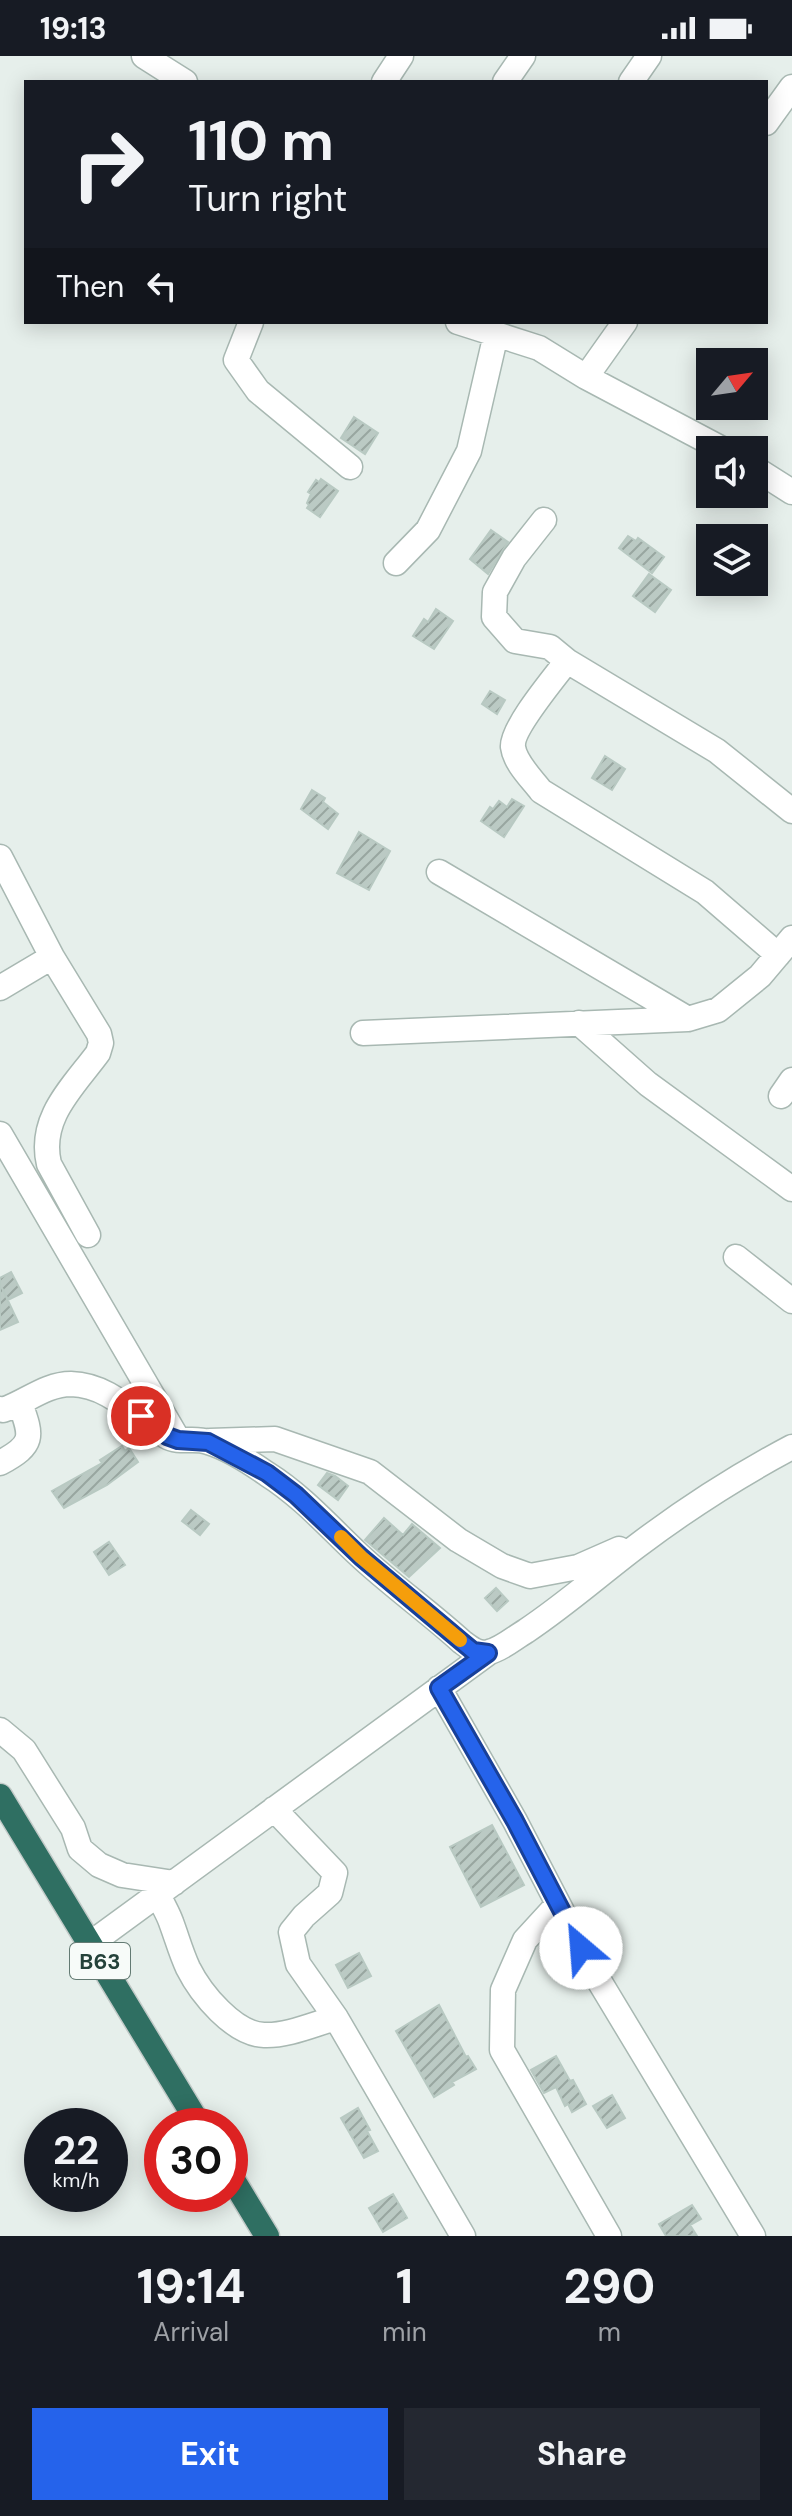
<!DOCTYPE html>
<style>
:root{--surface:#171b24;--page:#242831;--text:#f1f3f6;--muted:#9ea1a6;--accent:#2563eb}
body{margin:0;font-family:"DM Sans",sans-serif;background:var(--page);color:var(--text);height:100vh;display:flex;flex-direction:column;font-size:30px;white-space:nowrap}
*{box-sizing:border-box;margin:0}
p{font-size:26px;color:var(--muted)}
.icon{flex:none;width:44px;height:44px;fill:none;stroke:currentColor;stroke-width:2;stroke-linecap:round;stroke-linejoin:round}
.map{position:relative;height:2180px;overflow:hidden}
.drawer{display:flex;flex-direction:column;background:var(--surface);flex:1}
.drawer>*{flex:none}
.guide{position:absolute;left:24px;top:24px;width:744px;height:244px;border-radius:0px;box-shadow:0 4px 20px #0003;background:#171b24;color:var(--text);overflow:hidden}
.needle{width:52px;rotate:61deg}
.fabs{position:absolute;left:696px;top:292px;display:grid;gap:16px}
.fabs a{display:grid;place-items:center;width:72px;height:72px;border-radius:0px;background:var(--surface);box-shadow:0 4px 20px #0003;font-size:40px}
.speed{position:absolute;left:24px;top:2052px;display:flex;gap:16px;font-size:40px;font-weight:700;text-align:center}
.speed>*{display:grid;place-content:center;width:104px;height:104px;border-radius:50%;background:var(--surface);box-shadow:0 4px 20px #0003;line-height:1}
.speed small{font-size:20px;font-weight:400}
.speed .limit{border:12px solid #d22;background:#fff;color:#111}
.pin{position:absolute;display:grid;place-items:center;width:68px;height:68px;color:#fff;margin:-34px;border:4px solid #fff;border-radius:50%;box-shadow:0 2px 8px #0007}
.me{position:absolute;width:88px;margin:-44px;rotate:333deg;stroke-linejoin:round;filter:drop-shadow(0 0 6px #0008)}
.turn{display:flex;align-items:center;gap:28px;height:168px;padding:0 32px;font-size:36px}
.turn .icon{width:104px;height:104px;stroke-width:2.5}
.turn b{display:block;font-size:56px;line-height:68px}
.then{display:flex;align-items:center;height:76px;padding:0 32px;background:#0003;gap:16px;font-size:30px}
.eta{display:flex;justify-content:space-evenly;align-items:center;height:136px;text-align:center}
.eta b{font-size:48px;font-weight:700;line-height:56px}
.button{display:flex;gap:16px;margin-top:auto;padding:16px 32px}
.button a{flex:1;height:92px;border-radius:0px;background:var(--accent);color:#fff;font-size:32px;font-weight:700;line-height:92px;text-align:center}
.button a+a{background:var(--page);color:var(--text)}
.status{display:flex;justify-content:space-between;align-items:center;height:56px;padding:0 40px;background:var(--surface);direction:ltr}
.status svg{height:22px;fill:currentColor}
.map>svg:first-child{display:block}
.building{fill:url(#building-hatch);stroke:#b8c9c2;stroke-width:2}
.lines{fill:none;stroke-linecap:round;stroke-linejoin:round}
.minor-casing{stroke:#a8b8b2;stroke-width:27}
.highway-casing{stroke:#c2cac8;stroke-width:27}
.minor{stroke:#fff;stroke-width:24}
.highway{stroke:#2f6f62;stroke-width:24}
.route-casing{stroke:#184099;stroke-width:20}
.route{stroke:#2563eb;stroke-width:14}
.slow{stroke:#f59e0b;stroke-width:14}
.labels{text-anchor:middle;stroke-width:8;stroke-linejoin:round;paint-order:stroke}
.shield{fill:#f7fbf9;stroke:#637a73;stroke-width:2}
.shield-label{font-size:22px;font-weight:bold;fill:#24423a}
</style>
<div class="status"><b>19:13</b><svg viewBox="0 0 49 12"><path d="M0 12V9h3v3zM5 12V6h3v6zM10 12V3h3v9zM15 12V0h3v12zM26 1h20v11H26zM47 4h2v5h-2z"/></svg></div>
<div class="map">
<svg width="792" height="2180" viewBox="0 0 792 2180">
<defs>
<pattern id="building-hatch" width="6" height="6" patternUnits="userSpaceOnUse" patternTransform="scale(2)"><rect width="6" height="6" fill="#bbcac4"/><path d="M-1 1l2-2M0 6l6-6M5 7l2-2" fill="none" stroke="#98a6a0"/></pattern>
</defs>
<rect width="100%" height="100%" fill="#e6efeb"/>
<path class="building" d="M354 361 378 377 365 398 341 382Z
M321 423 338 435 320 461 307 452 309 449 307 447 311 438 308 436 316 424 319 426Z
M491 474 508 486 488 518 470 503Z
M628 480 636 485 638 482 664 501 652 517 619 492Z
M649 518 671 534 655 556 633 540Z
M436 553 453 565 434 593 413 580 424 563 428 566Z
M490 635 505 644 497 658 482 648Z
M605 700 625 713 612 734 592 722Z
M312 734 325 742 323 746 338 758 328 773 301 753Z
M512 743 524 750 504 781 481 765 490 751 493 753 499 745 507 751Z
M359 776 390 795 369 834 337 817Z
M11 1216 22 1237 8 1244 2 1232 18 1266 0 1274V1222Z
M122 1390 125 1395 129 1392 138 1406 107 1429 64 1452 52 1435 102 1407 100 1404Z
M327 1417 335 1420 348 1430 338 1444 318 1429Z
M191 1454 209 1468 200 1479 182 1465Z
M384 1462 403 1479 412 1468 440 1492 409 1521 365 1484Z
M109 1486 125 1509 109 1519 94 1496Z
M496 1532 508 1545 497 1555 485 1542Z
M492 1769 524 1829 481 1851 450 1791Z
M359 1897 371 1920 348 1932 336 1909Z
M439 1949 466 2001 468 2000 476 2013 452 2026 454 2029 434 2041 396 1975Z
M556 2000 570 2025 573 2024 586 2048 572 2056 568 2048 565 2050 556 2031 544 2037 531 2014Z
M612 2039 625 2062 607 2072 593 2050Z
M358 2052 370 2074 367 2075 378 2095 364 2102 341 2062Z
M393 2138 407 2162 383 2176 369 2152Z
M692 2149 701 2163 690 2169 697 2180H666L659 2168Z"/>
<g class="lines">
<defs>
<path id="minor" d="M144 0 185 26
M384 26 401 0
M505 26 523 0
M631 26 649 0
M766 67 792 31
M251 266 236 304 258 335 350 411
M458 266 539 292 586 321 724 394
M586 321 625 266
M754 412 792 436
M544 464 514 502 495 536 494 561 515 585 550 591 567 605 717 695 792 755
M396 507 428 474 469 395 496 278
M567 605C555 621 511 673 513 691 515 707 532 723 541 735L705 836 778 899
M0 801 52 901 99 978 101 987 98 997C73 1031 38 1062 49 1108L88 1179
M439 816 688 963
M0 932 52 901
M579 967 648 1028 792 1133
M363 977 688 963 718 954 760 920 792 882
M781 1040 792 1024
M0 1078 176 1380
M736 1201 792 1245
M0 1353 3 1354C26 1346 46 1328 71 1328 111 1329 135 1361 166 1380 180 1388 194 1381 208 1386 228 1392 250 1406 267 1418 302 1440 329 1471 359 1499 391 1529 429 1556 462 1586 470 1592 478 1599 489 1596 502 1593 514 1582 526 1575 565 1549 600 1518 637 1490 686 1453 739 1419 792 1391
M210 1385 275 1383 370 1416 458 1484 502 1510 530 1520 578 1511 619 1493
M0 1407C35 1388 32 1381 20 1347
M439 1632 515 1765 592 1913 753 2180
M0 1674 24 1694 73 1772 80 1793 99 1809 122 1819 174 1827
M274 1753 335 1817 330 1837 304 1860 291 1876 298 1908 336 1962 463 2180
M158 1838C162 1848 168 1857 171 1866 177 1882 181 1897 188 1912 201 1938 234 1978 264 1979 288 1980 314 1968 336 1962
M558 1848 525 1884 503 1934 502 1994 609 2180
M90 1888 488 1597"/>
<path id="highway" d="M0 1740 200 2070
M230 2119 267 2180"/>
</defs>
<use href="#minor" class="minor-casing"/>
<use href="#highway" class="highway-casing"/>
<use href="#minor" class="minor"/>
<use href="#highway" class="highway"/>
</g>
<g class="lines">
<defs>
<path id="route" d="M141 1360 167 1380 178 1384 208 1386 267 1417 296 1439 361 1501 462 1586 473 1595 488 1597 439 1632 515 1765 581 1892"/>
</defs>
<use href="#route" class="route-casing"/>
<use href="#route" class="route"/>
<path class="slow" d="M341 1481 361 1501 460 1584"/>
</g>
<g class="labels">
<rect class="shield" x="70" y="1887" width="60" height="36" rx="6"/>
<g class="shield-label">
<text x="100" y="1913">B63</text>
</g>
</g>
</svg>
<div class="fabs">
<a><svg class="needle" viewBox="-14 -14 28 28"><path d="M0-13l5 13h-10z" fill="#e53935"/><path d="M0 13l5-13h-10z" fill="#9ea1a6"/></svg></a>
<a><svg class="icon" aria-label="sound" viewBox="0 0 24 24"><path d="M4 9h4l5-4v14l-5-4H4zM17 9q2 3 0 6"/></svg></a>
<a><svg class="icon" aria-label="layers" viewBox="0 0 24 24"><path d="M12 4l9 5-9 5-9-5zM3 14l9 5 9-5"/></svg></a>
</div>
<div class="speed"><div>22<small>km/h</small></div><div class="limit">30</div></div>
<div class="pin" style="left:141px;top:1360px;background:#d93025"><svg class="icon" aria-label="arrive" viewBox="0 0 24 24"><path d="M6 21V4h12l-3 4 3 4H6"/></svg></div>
<svg class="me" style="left:581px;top:1892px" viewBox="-20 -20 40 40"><circle r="19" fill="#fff"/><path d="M0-13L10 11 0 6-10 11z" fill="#2563eb"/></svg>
<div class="guide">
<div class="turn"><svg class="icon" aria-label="right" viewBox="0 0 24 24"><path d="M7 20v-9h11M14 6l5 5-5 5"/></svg><div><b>110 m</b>Turn right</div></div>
<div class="then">Then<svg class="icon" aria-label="left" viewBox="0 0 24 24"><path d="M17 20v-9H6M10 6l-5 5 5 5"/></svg></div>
</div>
</div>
<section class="drawer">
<div class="eta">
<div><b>19:14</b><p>Arrival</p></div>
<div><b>1</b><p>min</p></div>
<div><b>290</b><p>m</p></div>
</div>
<div class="button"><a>Exit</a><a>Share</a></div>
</section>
